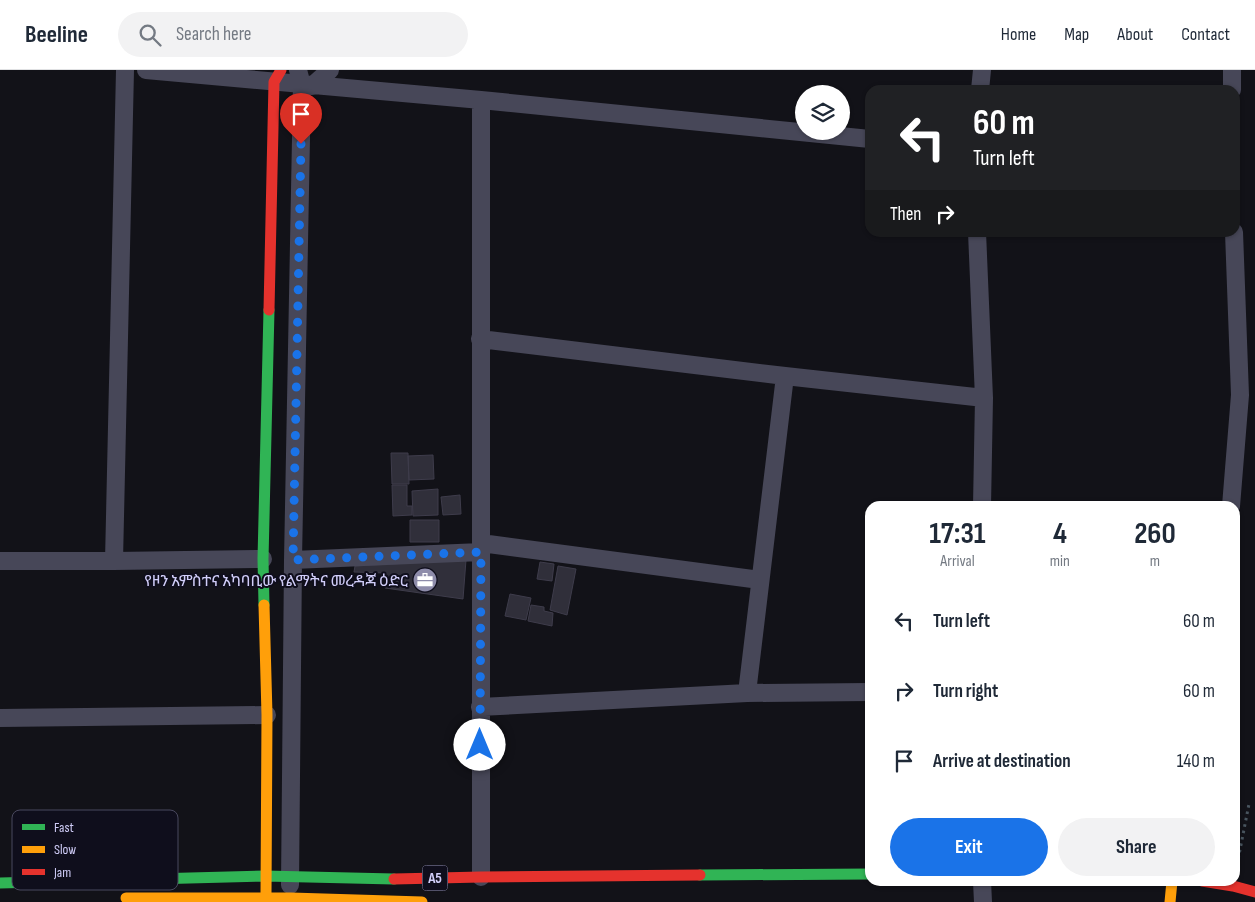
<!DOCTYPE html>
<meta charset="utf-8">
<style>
:root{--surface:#fff;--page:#f2f2f3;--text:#1f2937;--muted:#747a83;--line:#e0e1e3;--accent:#1a73e8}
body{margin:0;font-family:"Sofia Sans Condensed","Noto Sans Ethiopic",sans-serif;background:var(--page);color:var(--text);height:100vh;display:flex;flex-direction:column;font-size:19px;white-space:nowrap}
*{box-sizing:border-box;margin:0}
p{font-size:16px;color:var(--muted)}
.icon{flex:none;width:28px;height:28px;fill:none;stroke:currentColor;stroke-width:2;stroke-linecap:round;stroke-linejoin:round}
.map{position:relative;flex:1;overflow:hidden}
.details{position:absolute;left:865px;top:431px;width:375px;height:385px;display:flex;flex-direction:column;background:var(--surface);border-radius:15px;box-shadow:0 1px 4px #0004}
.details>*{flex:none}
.guide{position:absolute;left:865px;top:15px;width:375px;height:152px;border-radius:15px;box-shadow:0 1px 4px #0004;background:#202124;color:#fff;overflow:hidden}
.controls{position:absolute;left:795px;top:15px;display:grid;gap:10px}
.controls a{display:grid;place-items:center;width:55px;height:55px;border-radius:50%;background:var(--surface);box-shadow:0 1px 4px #0004;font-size:25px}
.pin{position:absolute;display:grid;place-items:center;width:42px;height:42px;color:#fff;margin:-51px -21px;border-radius:50% 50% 50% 0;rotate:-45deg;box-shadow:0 0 5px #0007}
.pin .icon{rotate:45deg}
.me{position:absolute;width:55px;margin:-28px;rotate:0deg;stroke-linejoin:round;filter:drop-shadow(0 0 4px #0008)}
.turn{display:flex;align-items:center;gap:18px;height:105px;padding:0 25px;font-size:22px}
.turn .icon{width:65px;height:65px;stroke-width:2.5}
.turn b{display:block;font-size:35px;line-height:42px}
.then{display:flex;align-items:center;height:48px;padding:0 25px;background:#0003;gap:10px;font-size:19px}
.eta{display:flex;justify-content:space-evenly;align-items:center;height:85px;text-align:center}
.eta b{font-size:30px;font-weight:700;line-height:35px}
.button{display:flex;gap:10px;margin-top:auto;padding:10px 25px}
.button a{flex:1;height:58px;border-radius:30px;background:var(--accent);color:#fff;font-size:20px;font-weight:700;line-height:58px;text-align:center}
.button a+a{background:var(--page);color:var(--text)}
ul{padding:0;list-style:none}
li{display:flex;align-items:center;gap:15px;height:70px;padding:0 25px}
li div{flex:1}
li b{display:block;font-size:19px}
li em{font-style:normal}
header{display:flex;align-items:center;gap:30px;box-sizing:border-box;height:70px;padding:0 25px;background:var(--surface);border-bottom:1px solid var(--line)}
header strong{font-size:24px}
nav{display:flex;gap:28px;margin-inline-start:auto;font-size:18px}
.search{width:350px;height:45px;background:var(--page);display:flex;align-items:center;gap:12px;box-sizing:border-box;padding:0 18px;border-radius:28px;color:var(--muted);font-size:19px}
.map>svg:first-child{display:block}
.building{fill:#302f3a;stroke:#3e3c4b}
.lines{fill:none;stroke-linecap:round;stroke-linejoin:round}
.path{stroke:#49555f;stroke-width:3;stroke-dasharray:2.5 4;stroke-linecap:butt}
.street{stroke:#474758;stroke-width:18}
.fast{stroke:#30b455;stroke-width:11}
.slow{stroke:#ff9f0a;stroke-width:11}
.jam{stroke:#e5322d;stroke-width:11}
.route{stroke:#1a73e8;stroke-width:9;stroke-dasharray:0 16.2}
.labels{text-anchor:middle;stroke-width:4;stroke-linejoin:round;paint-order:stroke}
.shield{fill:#0f0e1c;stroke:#9794b7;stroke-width:1}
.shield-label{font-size:15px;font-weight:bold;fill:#d1cef9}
.poi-label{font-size:16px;fill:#d1cef9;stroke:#0f0e1c;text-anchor:end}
.key{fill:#0f0e1c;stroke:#49485e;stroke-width:1}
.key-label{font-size:14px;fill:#d1cef9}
</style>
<header>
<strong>Beeline</strong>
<div class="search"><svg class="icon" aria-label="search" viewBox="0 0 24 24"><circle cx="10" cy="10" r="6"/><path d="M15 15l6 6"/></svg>Search here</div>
<nav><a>Home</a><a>Map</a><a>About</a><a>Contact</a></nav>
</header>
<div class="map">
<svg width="1255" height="832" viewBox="0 0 1255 832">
<rect width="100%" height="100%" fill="#121218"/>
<path class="building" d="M391 383H408L409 414H392Z
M433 385 434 409 409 410 408 386Z
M392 415H407V436H412V445L393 446Z
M438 419V445L413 446 412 421Z
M460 425 461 444 443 445 441 427Z
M410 450H439V472H410Z
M466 490 463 529 385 518V503L354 502 355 496Z
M540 492 554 494 552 511 537 509Z
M558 496 576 499 567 545 550 540Z
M510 524 531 528 526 550 505 546Z
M531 535 544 537V541L553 543 552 556 528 551Z"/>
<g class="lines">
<path class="path" d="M1237 795 1249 734"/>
<path class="street" d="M146 0 481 30 870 69
M312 16 330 0
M980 20 982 0
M1232 20V0
M481 30V807
M977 162 984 328 982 436
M480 269 785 306 984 328
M1231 436 1240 325 1234 162
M481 473 760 510
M293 490 481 482
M0 491H114L263 489
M114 491 125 0
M747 623 785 306
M480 637 747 623 870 622
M0 648 267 645
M982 811 983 832
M290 815 293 490 302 15 298 0"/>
<path class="fast" d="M264 535 263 489 269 240
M700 805 870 804
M0 813 265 806 394 809"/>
<path class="slow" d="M264 535 267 645 266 826
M126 828H291L422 832
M1170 832 1172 811"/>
<path class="jam" d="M269 240 274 12 281 0
M394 809 481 807 700 805
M1202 811 1233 816 1255 822"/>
</g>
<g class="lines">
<path class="route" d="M301 74 293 490 481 482 480 675"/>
</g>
<defs>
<symbol id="office-disc" viewBox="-11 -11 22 22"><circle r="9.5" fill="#8e8caa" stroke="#0f0e1c"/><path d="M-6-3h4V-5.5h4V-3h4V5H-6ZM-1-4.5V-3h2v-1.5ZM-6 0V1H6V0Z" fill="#fff"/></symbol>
</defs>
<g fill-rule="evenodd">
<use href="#office-disc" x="411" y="496" width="28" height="28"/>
</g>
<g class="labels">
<rect class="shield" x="422.5" y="795.5" width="25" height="25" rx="4"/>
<g class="shield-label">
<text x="435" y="813">A5</text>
</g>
<g class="poi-label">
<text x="408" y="516">የዞን አምስተና አካባቢው የልማትና መረዳጃ ዕድር</text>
</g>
</g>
<rect x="12" y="740" width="166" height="80" rx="8" class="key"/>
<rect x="22" y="754" width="23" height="6" fill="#30b455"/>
<rect x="22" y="776" width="23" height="7" fill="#ff9f0a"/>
<rect x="22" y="799" width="23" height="6" fill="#e5322d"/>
<g class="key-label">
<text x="54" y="762">Fast</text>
<text x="54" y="784">Slow</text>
<text x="54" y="807">Jam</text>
</g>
</svg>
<div class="controls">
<a><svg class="icon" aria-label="layers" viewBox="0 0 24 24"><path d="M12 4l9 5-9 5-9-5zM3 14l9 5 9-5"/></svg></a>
</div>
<div class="pin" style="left:301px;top:74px;background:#d93025"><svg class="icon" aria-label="arrive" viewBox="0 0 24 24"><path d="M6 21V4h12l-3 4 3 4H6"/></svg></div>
<svg class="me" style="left:480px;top:675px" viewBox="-20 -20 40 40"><circle r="19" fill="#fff"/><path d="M0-13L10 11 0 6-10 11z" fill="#1a73e8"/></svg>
<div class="guide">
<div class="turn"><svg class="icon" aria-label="left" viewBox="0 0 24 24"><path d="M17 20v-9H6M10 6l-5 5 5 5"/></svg><div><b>60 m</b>Turn left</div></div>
<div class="then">Then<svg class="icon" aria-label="right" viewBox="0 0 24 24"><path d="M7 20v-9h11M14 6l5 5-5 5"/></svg></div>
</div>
<section class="details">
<div class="eta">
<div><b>17:31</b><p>Arrival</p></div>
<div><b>4</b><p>min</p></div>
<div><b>260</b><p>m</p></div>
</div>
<ul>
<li><svg class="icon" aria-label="left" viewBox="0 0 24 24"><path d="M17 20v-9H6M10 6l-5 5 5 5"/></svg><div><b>Turn left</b></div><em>60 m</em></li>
<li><svg class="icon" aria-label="right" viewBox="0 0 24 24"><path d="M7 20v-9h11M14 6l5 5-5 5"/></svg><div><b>Turn right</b></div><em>60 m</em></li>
<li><svg class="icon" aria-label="arrive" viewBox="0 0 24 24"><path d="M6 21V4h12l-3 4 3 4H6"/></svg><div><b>Arrive at destination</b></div><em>140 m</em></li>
</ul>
<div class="button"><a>Exit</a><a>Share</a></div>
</section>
</div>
